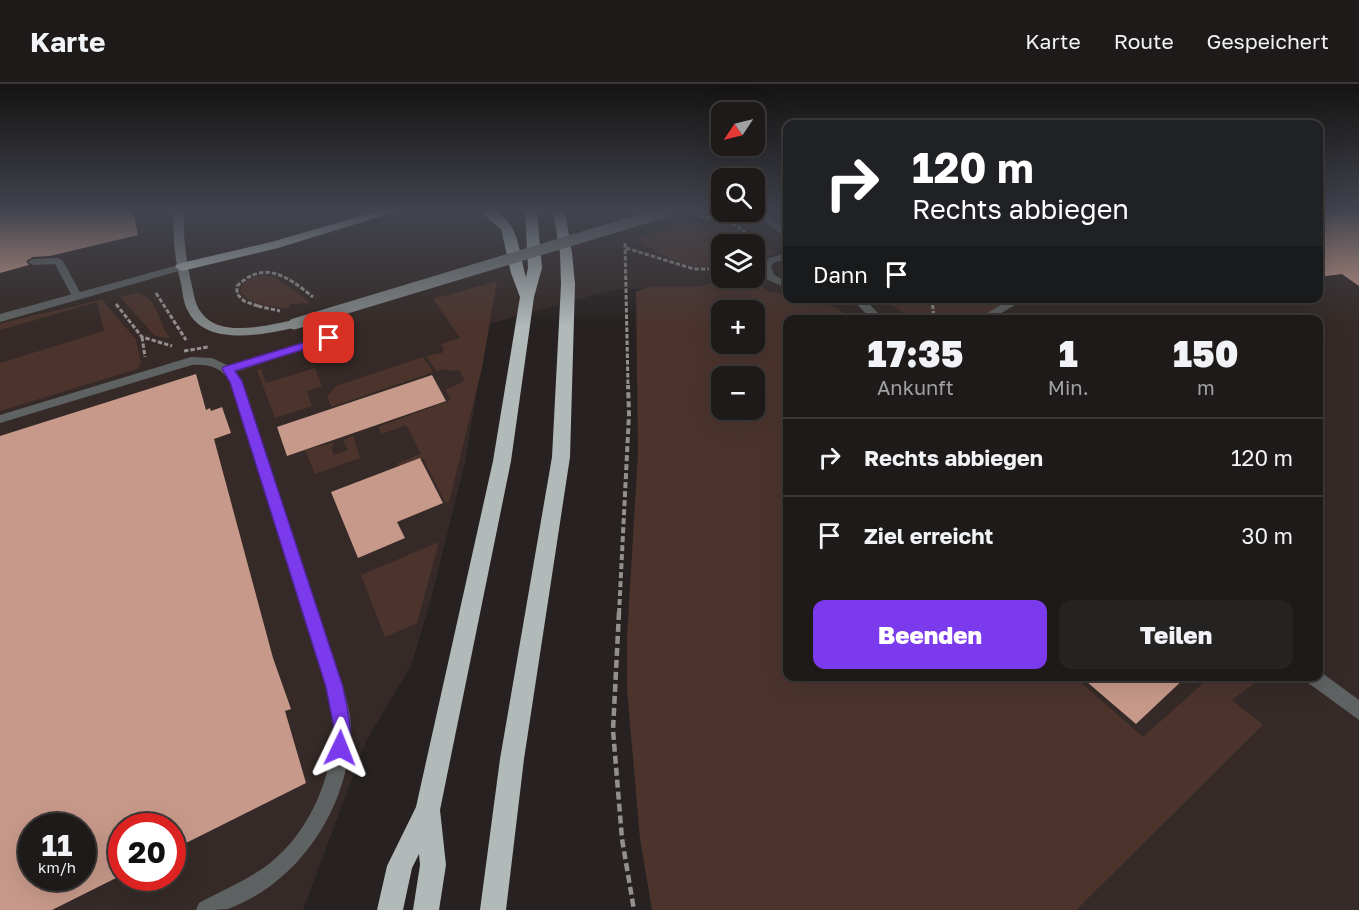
<!DOCTYPE html>
<html lang="de">
<meta charset="utf-8">
<style>
:root{--surface:#1d1a19;--page:#252322;--text:#f1f3f6;--muted:#a0a1a2;--line:#3b3838;--accent:#7c3aed}
body{margin:0;font-family:"Golos Text",sans-serif;background:var(--page);color:var(--text);height:100vh;display:flex;flex-direction:column;font-size:22px;white-space:nowrap}
*{box-sizing:border-box;margin:0}
p{font-size:20px;color:var(--muted)}
.icon{flex:none;width:33px;height:33px;fill:none;stroke:currentColor;stroke-width:2;stroke-linecap:round;stroke-linejoin:round}
.map{position:relative;flex:1;overflow:hidden}
.sheet{position:absolute;left:783px;top:231px;width:540px;height:366px;display:flex;flex-direction:column;background:var(--surface);border-radius:12px;box-shadow:0 6px 24px #0002,0 0 0 2px var(--line)}
.sheet>*{flex:none}
.hud{position:absolute;left:783px;top:36px;width:540px;height:183px;border-radius:12px;box-shadow:0 6px 24px #0002,0 0 0 2px var(--line);background:#202124;color:#fff;overflow:hidden}
.needle{width:39px;rotate:235deg}
.fabs{position:absolute;left:711px;top:18px;display:grid;gap:12px}
.fabs a{display:grid;place-items:center;width:54px;height:54px;border-radius:12px;background:var(--surface);box-shadow:0 6px 24px #0002,0 0 0 2px var(--line);font-size:30px}
.speed{position:absolute;left:18px;top:729px;display:flex;gap:12px;font-size:30px;font-weight:700;text-align:center}
.speed>*{display:grid;place-content:center;width:78px;height:78px;border-radius:50%;background:var(--surface);box-shadow:0 6px 24px #0002,0 0 0 2px var(--line);line-height:1}
.speed small{font-size:15px;font-weight:400}
.speed .limit{border:9px solid #d22;background:#fff;color:#111}
.pin{position:absolute;display:grid;place-items:center;width:51px;height:51px;color:#fff;margin:-26px;border-radius:12px;box-shadow:0 3px 9px #0006}
.me{position:absolute;width:66px;margin:-33px;rotate:2deg;stroke-linejoin:round;filter:drop-shadow(0 0 4px #0008)}
.turn{display:flex;align-items:center;gap:21px;height:126px;padding:0 30px;font-size:27px}
.turn .icon{width:78px;height:78px;stroke-width:2.5}
.turn b{display:block;font-size:42px;line-height:51px}
.then{display:flex;align-items:center;height:57px;padding:0 30px;background:#0003;gap:12px;font-size:22px}
.eta{display:flex;justify-content:space-evenly;align-items:center;height:102px;text-align:center}
.eta b{font-size:36px;font-weight:800;line-height:42px}
.button{display:flex;gap:12px;margin-top:auto;padding:12px 30px}
.button a{flex:1;height:69px;border-radius:12px;background:var(--accent);color:#fff;font-size:24px;font-weight:800;line-height:69px;text-align:center}
.button a+a{background:var(--page);color:var(--text)}
ul{padding:0;list-style:none}
li{display:flex;align-items:center;gap:18px;height:78px;padding:0 30px;border-top:2px solid var(--line)}
li div{flex:1}
li b{display:block;font-size:22px}
li em{font-style:normal}
header{display:flex;align-items:center;gap:36px;box-sizing:border-box;height:84px;padding:0 30px;background:var(--surface);border-bottom:2px solid var(--line)}
header strong{font-size:28px}
nav{display:flex;gap:33px;margin-inline-start:auto;font-size:21px}
.map>svg:first-child{display:block}
.built{fill:#352a27;fill-rule:evenodd}
.green{fill:#4c342d;fill-rule:evenodd}
.building{fill:#c7998a;fill-rule:evenodd}
.lines{fill:none;stroke-linecap:round;stroke-linejoin:round}
.path-far2{stroke:#94908f;stroke-width:3;stroke-dasharray:4.5 2;stroke-linecap:butt}
.path-far1{stroke:#94908f;stroke-width:4;stroke-dasharray:6 3;stroke-linecap:butt}
.path{stroke:#94908f;stroke-width:4.5;stroke-dasharray:8 4;stroke-linecap:butt}
.lane{fill:#5f6262;fill-rule:evenodd}
.street{fill:#5f6262;fill-rule:evenodd}
.secondary{fill:#808585;fill-rule:evenodd}
.highway{fill:#b2b9b9;fill-rule:evenodd}
.path-bridge{stroke:#94908f;stroke-width:3;stroke-dasharray:4.5 2;stroke-linecap:butt}
.secondary-bridge{stroke:#808585;stroke-width:11}
.route{fill:#7c3aed;stroke:#51269a;stroke-width:1.5}
</style>
<header>
<strong>Karte</strong>
<nav><a>Karte</a><a>Route</a><a>Gespeichert</a></nav>
</header>
<div class="map">
<svg width="1359" height="826" viewBox="0 0 1359 826">
<rect width="100%" height="100%" fill="#272221"/>
<path class="built" d="M0 127H787L788 214H1318L1319 127H1359V826H950L899 593 1318 592V236H788L754 326V292H722L684 204 616 205 488 240 465 378 432 511 411 582 366 657 303 826H0ZM722 160H754V194H722ZM722 226H754V260H722ZM32 742H82V794H32ZM122 742H172V794H122Z"/>
<path class="green" d="M727 128H733L774 169 755 179C754 172 760 168 759 160 756 140 730 141 718 130Z
M712 139C727 140 742 145 747 159L722 160 721 182C688 188 663 171 634 155L684 140Z
M721 189 722 194H752L768 207 787 211 788 214C814 214 831 217 851 235L788 236V592L1075 593 1143 653 1210 593H1262L1232 616 1263 641 1076 826H652L640 755 627 605V553L638 369 636 208C662 195 690 210 717 197L713 190ZM722 226H754V260H722ZM722 292H754V326H722Z
M265 191 276 193 311 219 290 220 289 224C272 223 251 221 240 208 242 195 254 193 265 191Z
M497 197 482 284 449 418H445L423 374 400 383 398 379 421 370 406 341 382 350 378 343 451 316 445 306 465 297 459 286 449 287 447 285 436 287 426 272 442 269 444 265 441 260 460 254 433 215Z
M137 209C158 212 158 240 170 254L155 252 120 213Z
M102 215 136 256 141 279 137 285 0 327V279L104 247 97 218 0 246V240C34 230 68 225 102 215Z
M885 215H1021L981 236 911 235Z
M423 273 433 288 331 323 327 312 336 302Z
M315 284 322 302 307 307 312 322 275 334 257 286 261 285 266 299Z
M353 352 360 374 315 390 305 366 333 359 334 361 331 363 334 371 348 366 343 356Z
M439 458 417 539 385 553 361 491Z"/>
<path class="building" d="M0 127H133L138 151 50 172 33 173 26 177 29 181 0 189Z
M1318 127H1359V202L1342 190 1318 193Z
M196 290 206 326 210 324 211 327 222 323 231 349 214 355 273 574 291 625 285 627 306 699 172 766V742H122V791L52 826H0V352ZM32 742H82V794H32Z
M432 291 446 317 287 372 277 343Z
M420 374 443 419 397 438 405 454 358 474 331 408Z
M1080 592H1187L1136 640Z"/>
<g class="lines">
<path class="path-far2" d="M700 132C721 136 743 138 752 160
M625 159 628 302
M626 164 694 185H722
M156 209 186 256
M932 214 934 236
M116 220 142 253 172 262
M258 222 244 217 237 210V202C265 175 288 193 313 213
M142 253 145 273"/>
<path class="path-far1" d="M619 530 629 330 628 301"/>
<path class="path" d="M619 528 613 646 622 755 634 826"/>
<path class="lane" d="M788 169V175L775 178 771 182 774 191 788 198V205L766 195 761 182 769 174Z
M58 174 63 177 82 212 81 214H73L55 180 33 181 28 178 33 175Z
M1012 214H1026L990 236H976Z
M341 247 345 248V252L235 288 242 297 343 603C347 616 351 630 351 644 350 721 301 798 228 825 219 826 206 826 196 826L199 819C225 805 256 793 278 772 312 741 333 690 333 644 334 630 330 616 327 603L230 297C220 283 209 280 192 281L0 339V331L191 273 212 274 229 282Z"/>
<path class="street" d="M754 127H765L788 147V156Z
M182 180 187 183 186 185 0 238V230Z
M851 214H863L885 236H872Z
M1318 586 1359 616V636L1307 598 1304 592H1318Z"/>
<path class="secondary" d="M174 127H184C183 153 186 177 192 202 194 210 195 221 201 228 219 255 268 241 294 236L300 240 298 243C267 250 206 264 188 227 183 219 183 209 181 200 175 176 172 152 174 127Z"/>
<path class="highway" d="M378 127H398L278 164 182 187 175 183 177 180 271 158Z
M479 127H494C521 141 518 168 526 193L528 184 525 127H537L542 184 534 213 511 377 440 726 446 781 439 826H413L420 781 419 770 412 784 403 826H377L387 782 416 723 493 377 520 213 511 189 501 145Z
M553 127H565L572 169 575 200 570 373 524 675 506 826H480L500 675 552 373 561 200 560 169Z"/>
<path class="path-bridge" d="M258 222 280 227
M184 267 208 263"/>
<path class="secondary-bridge" d="M294 240 662 129"/>
</g>
<linearGradient id="sky" x2="0" y2="1"><stop stop-color="#151312"/><stop offset="0.52" stop-color="#41444e"/><stop offset="1" stop-color="#41444e" stop-opacity="0"/></linearGradient>
<rect width="1359" height="243" fill="url(#sky)"/>
<path class="route" d="M329 251 335 254 333 256 235 287 242 297 343 603C347 625 355 649 346 670L340 673 334 670 331 664 334 644 326 603 230 298 222 285 223 283Z"/>
</svg>
<div class="fabs">
<a><svg class="needle" viewBox="-14 -14 28 28"><path d="M0-13l5 13h-10z" fill="#e53935"/><path d="M0 13l5-13h-10z" fill="#a0a1a2"/></svg></a>
<a><svg class="icon" aria-label="search" viewBox="0 0 24 24"><circle cx="10" cy="10" r="6"/><path d="M15 15l6 6"/></svg></a>
<a><svg class="icon" aria-label="layers" viewBox="0 0 24 24"><path d="M12 4l9 5-9 5-9-5zM3 14l9 5 9-5"/></svg></a>
<a>+</a>
<a>−</a>
</div>
<div class="speed"><div>11<small>km/h</small></div><div class="limit">20</div></div>
<div class="pin" style="left:329px;top:254px;background:#d93025"><svg class="icon" aria-label="arrive" viewBox="0 0 24 24"><path d="M6 21V4h12l-3 4 3 4H6"/></svg></div>
<svg class="me" style="left:340px;top:664px" viewBox="-20 -20 40 40"><path d="M0-17L14 15 0 8-14 15z" fill="#7c3aed" stroke="#fff" stroke-width="4"/></svg>
<div class="hud">
<div class="turn"><svg class="icon" aria-label="right" viewBox="0 0 24 24"><path d="M7 20v-9h11M14 6l5 5-5 5"/></svg><div><b>120 m</b>Rechts abbiegen</div></div>
<div class="then">Dann<svg class="icon" aria-label="arrive" viewBox="0 0 24 24"><path d="M6 21V4h12l-3 4 3 4H6"/></svg></div>
</div>
<section class="sheet">
<div class="eta">
<div><b>17:35</b><p>Ankunft</p></div>
<div><b>1</b><p>Min.</p></div>
<div><b>150</b><p>m</p></div>
</div>
<ul>
<li><svg class="icon" aria-label="right" viewBox="0 0 24 24"><path d="M7 20v-9h11M14 6l5 5-5 5"/></svg><div><b>Rechts abbiegen</b></div><em>120 m</em></li>
<li><svg class="icon" aria-label="arrive" viewBox="0 0 24 24"><path d="M6 21V4h12l-3 4 3 4H6"/></svg><div><b>Ziel erreicht</b></div><em>30 m</em></li>
</ul>
<div class="button"><a>Beenden</a><a>Teilen</a></div>
</section>
</div>
